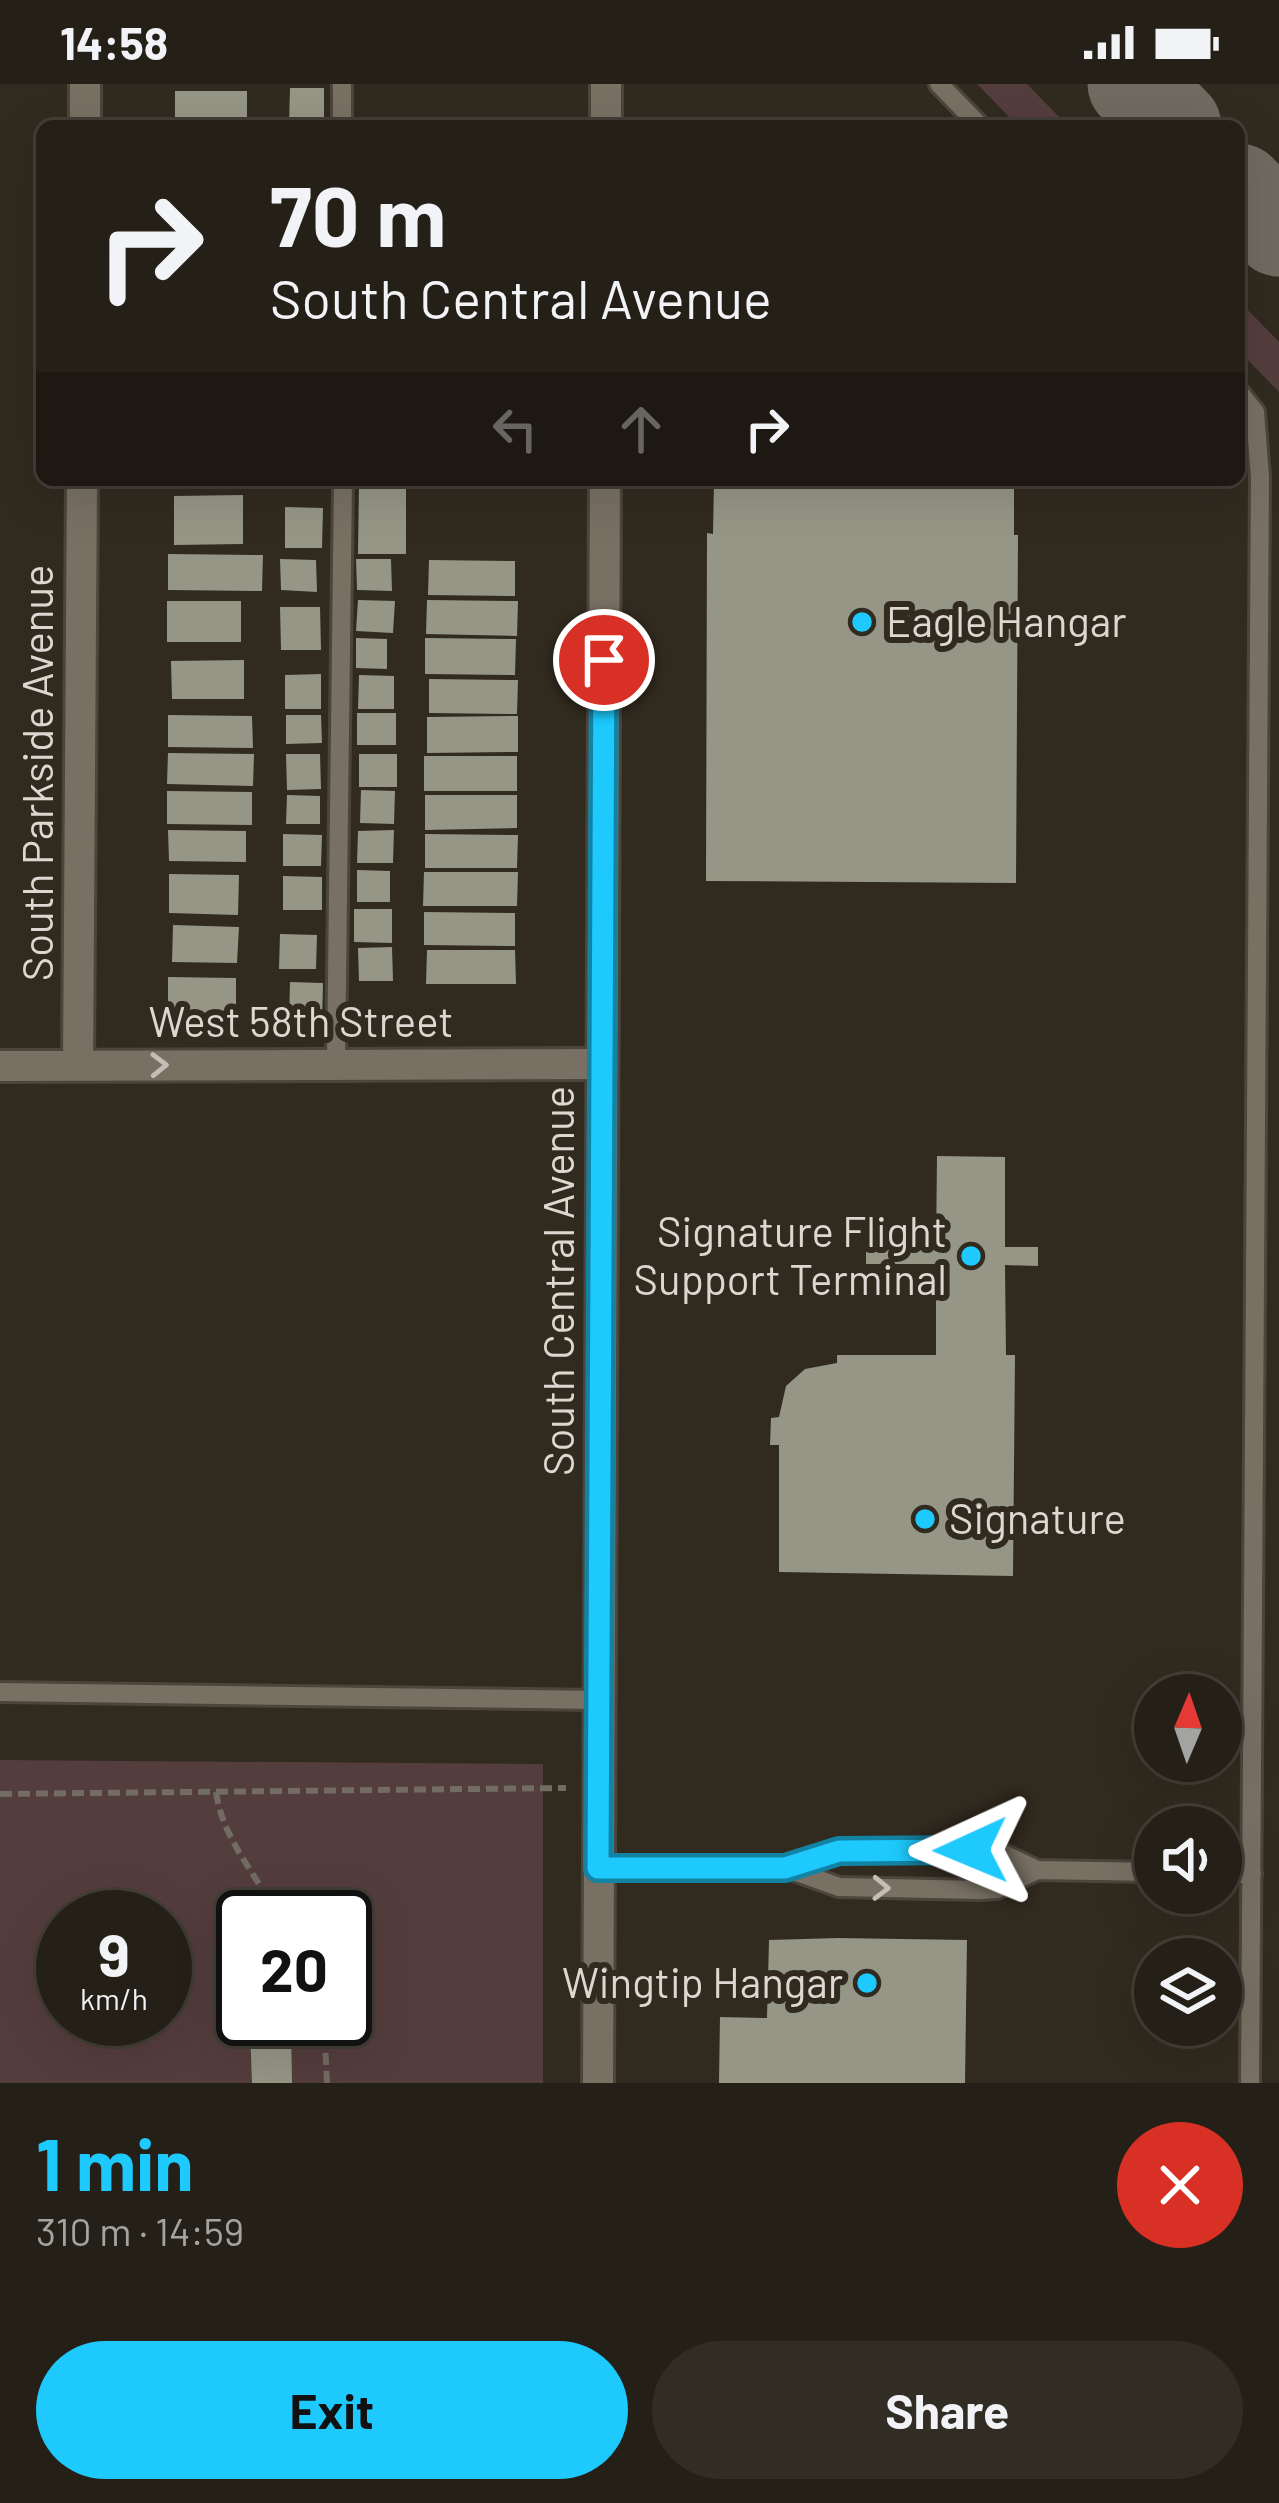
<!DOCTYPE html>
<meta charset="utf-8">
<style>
:root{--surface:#252017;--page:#312d24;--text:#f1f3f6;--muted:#a3a3a1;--line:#423e36;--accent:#1dc9fd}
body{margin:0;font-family:Barlow,sans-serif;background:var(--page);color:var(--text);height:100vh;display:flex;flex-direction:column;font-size:45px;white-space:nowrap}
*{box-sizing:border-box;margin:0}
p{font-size:39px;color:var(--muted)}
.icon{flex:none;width:66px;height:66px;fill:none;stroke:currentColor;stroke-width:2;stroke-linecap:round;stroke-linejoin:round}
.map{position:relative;height:1999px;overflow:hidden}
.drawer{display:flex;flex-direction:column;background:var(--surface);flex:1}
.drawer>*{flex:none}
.banner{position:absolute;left:36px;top:36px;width:1209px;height:366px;border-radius:18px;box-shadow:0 12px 48px #0002,0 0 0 3px var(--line);background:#252017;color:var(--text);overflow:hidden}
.needle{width:78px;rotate:2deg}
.buttons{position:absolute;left:1134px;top:1590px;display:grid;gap:24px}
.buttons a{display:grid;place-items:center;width:108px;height:108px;border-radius:50%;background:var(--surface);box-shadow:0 12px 48px #0002,0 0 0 3px var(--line);font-size:60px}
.speed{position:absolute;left:36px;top:1806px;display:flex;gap:24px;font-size:60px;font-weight:700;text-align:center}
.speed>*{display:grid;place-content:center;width:156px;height:156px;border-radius:50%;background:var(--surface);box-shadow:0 12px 48px #0002,0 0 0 3px var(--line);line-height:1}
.speed small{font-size:30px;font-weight:400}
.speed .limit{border:6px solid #111;border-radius:18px;background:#fff;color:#111}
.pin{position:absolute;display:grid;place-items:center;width:102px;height:102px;color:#fff;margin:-51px;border:6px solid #fff;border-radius:50%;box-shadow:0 3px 12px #0007}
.me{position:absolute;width:132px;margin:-66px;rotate:269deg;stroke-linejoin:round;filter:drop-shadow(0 0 9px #0008)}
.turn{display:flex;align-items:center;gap:42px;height:252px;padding:0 36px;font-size:54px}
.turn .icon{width:156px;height:156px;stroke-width:2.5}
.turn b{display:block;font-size:84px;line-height:102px}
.lanes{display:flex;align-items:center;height:114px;padding:0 36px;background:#0003;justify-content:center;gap:60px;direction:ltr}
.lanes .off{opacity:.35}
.round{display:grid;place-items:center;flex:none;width:126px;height:126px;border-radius:63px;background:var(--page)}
.head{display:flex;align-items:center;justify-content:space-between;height:204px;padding:0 36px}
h1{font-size:72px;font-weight:700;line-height:90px;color:var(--accent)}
.button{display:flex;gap:24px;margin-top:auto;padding:24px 36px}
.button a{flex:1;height:138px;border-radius:72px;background:var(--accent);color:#111;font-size:48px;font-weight:700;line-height:138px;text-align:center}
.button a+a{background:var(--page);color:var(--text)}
.status{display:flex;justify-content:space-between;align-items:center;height:84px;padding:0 60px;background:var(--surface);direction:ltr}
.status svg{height:33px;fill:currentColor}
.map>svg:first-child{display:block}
.green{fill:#543e3d;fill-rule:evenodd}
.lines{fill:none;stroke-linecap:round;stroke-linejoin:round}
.taxiway{stroke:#716a61;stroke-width:93}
.building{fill:#969687}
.lane-casing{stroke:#4c453c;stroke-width:24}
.street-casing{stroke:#4c453c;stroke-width:36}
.secondary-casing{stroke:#4c453c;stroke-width:36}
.path{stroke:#726c63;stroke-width:6;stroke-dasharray:12 6;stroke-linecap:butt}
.lane{stroke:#787063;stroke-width:18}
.street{stroke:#787063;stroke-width:30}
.secondary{stroke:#787063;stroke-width:30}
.oneway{stroke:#c3bdb5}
.route-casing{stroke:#1383a4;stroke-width:30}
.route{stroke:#1dc9fd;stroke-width:21}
.poi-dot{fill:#1dc9fd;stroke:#312a1f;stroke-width:4.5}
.labels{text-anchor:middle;stroke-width:12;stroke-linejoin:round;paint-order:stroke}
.poi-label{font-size:42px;fill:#dcd7d0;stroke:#312a1f;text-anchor:start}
.street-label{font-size:42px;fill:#dcd7d0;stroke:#312a1f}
</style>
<div class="status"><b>14:58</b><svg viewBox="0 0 49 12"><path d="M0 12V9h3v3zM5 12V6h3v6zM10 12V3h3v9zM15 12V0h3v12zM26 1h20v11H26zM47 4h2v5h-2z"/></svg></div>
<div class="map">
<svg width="1279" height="1999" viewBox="0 0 1279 1999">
<rect width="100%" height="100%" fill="#312a1f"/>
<path class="green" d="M977 0H1027L1068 42H1018Z
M1239 217 1279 258V308L1239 267Z
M0 1676 543 1680V1999H0ZM63 1833H165V1935H63ZM243 1833H345V1935H243Z"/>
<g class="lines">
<path class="taxiway" d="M1134 0 1175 42
M1239 106 1279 146"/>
</g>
<path class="building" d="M290 4H324V42H289Z
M175 7H247V42H175Z
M359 396H406V470H358Z
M714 396H1014V451H1018L1016 799 706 797 707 449 713 450Z
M243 411V460L174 461V412Z
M285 423 323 424 322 464H285Z
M168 470 263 471 262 507 168 506Z
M280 475 316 476 317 508 281 506Z
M356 475H391L392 507 357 506Z
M429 476 515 477V512L428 511Z
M358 516 395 517 393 549 356 547Z
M427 516 518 517 517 552 426 550Z
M167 517H241V558H167Z
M280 523H320L321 566H281Z
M356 554 387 555V585L356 584Z
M425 554 516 555 515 591 425 590Z
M244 576V615H172L171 577Z
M321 590V625H285V591Z
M359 591 394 592V625H358Z
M429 595 518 596 517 630 429 629Z
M357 629H396V661H357Z
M168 631 252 632 253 664 168 663Z
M286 631H321L322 659 286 660Z
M518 632V668L427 669V633Z
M168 669 254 670 253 702 167 700Z
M286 670H320L321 705 287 706Z
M359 670H397V703H359Z
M424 672H517V707H424Z
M361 706 395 707 394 740 360 739Z
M167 707 252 708V741L167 740Z
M287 711 320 712V740H286Z
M425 711H517V744L425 746Z
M168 746 246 747V778L169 777Z
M394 746 393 779H357L358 747Z
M283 750 322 751 321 782H283Z
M425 750 518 751 517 784H425Z
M357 786 390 787V818H357Z
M424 788H518L517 822H423Z
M169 790 239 791 238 831 169 829Z
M283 792 322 793V826H283Z
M354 825H392V859L354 858Z
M424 828 515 829V862L424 861Z
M173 841 239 843 237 879 172 878Z
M280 850 317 851 316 885H279Z
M392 863 393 897H359L358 864Z
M427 866H515L516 900H426Z
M168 893 236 894V932H168Z
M290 898 323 899 322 939H289Z
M937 1072 1005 1073V1163H1038V1182L1005 1181 1006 1271H1015L1013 1492 779 1488V1361H770L771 1334 779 1333 786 1302 805 1285 837 1279V1271H936V1180H866V1163H936Z
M838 1854 967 1856 965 1999H719L720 1933 767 1934 769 1856Z
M250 1943H291L292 1999H252Z"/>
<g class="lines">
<defs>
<path id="lane" d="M342 0V42
M939 0 980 42
M1239 308 1255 328 1260 393 1250 1999
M336 978 343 396
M0 1608 600 1616
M598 1784H785L839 1767 995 1766 1037 1786 1155 1788
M786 1784 839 1803 980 1806 997 1805 1037 1786
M1221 1789 1252 1790"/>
<path id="street" d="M85 42V0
M0 982 602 980
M78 982 82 396"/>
<path id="secondary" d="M606 42V0
M598 1999 605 396"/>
</defs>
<use href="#lane" class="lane-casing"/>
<use href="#street" class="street-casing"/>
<use href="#secondary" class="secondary-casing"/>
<path class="path" d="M216 1708C223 1757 257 1789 277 1833
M0 1710 566 1704
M315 1935 325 1958 327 1999"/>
<use href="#lane" class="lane"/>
<use href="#street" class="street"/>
<use href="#secondary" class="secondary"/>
</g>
<defs><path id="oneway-chevron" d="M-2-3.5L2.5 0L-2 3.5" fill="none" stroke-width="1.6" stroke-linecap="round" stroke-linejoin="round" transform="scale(3)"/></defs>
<g class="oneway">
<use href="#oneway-chevron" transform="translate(159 981) rotate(-1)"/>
<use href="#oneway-chevron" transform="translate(881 1804) rotate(1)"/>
</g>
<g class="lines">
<defs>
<path id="route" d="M604 576 598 1784H785L839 1767 971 1766"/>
</defs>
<use href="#route" class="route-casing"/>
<use href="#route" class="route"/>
</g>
<g class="poi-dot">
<circle cx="862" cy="538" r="12"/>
<circle cx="971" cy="1172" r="12"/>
<circle cx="925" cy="1435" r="12"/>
<circle cx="867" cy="1899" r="12"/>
</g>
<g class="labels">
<g class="poi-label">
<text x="886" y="553">Eagle Hangar</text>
<text x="947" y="1163" text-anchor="end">Signature Flight<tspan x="947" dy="48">Support Terminal</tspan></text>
<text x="949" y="1450">Signature</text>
<text x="843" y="1914" text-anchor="end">Wingtip Hangar</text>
</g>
<g class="street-label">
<text transform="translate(38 689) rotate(-90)" y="15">South Parkside Avenue</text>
<text x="301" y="953">West 58th Street</text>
<text transform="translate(559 1197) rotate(-90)" y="15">South Central Avenue</text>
</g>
</g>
</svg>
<div class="buttons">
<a><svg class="needle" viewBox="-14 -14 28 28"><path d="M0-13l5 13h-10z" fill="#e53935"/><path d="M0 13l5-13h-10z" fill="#a3a3a1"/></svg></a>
<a><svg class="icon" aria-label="sound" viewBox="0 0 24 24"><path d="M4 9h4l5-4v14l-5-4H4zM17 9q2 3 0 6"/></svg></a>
<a><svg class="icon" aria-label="layers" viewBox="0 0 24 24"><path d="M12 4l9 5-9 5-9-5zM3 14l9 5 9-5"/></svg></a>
</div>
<div class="speed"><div>9<small>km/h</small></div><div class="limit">20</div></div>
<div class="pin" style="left:604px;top:576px;background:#d93025"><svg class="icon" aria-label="arrive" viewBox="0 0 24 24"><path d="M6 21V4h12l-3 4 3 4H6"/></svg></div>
<svg class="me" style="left:971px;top:1766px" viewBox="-20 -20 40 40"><path d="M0-17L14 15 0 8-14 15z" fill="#1dc9fd" stroke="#fff" stroke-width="4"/></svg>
<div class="banner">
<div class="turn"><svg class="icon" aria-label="right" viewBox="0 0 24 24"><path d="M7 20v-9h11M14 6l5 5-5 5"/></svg><div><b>70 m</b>South Central Avenue</div></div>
<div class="lanes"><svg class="icon off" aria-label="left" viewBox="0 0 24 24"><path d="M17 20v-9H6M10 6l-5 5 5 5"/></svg><svg class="icon off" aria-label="ahead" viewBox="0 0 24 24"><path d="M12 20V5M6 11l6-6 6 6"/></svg><svg class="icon" aria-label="right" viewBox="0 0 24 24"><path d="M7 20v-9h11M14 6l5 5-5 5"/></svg></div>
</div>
</div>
<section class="drawer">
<div class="head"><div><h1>1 min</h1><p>310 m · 14:59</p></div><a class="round" style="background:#d93025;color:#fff"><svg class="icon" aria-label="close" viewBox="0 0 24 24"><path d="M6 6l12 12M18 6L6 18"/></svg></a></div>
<div class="button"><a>Exit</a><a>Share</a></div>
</section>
